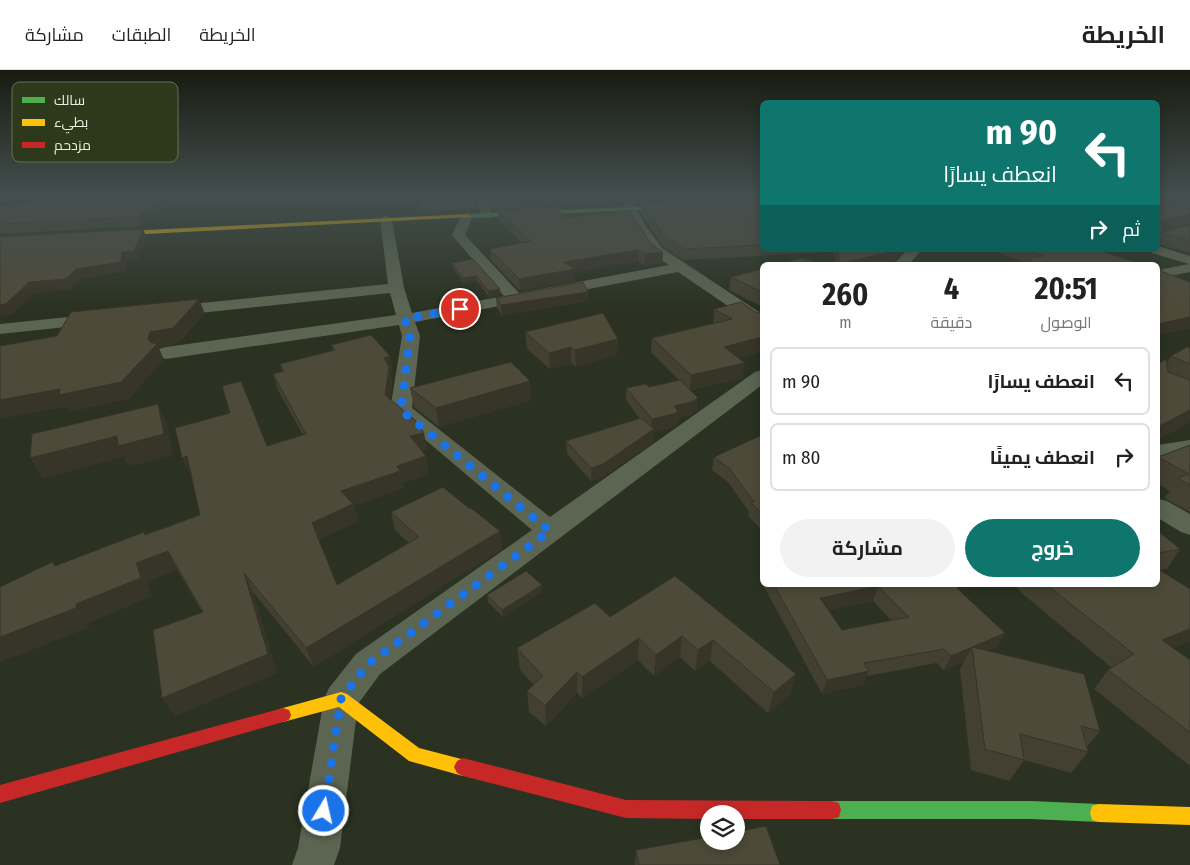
<!DOCTYPE html>
<html lang="ar">
<meta charset="utf-8">
<style>
:root{--surface:#fff;--page:#f2f2f2;--text:#222;--muted:#767676;--line:#e0e0e0;--accent:#0f766e}
body{margin:0;font-family:"Fira Sans Condensed",Cairo,sans-serif;background:var(--page);color:var(--text);direction:rtl;height:100vh;display:flex;flex-direction:column;font-size:19px;white-space:nowrap}
*{box-sizing:border-box;margin:0}
p{font-size:16px;color:var(--muted)}
.icon{flex:none;width:28px;height:28px;fill:none;stroke:currentColor;stroke-width:2;stroke-linecap:round;stroke-linejoin:round}
.map{position:relative;flex:1;overflow:hidden;direction:ltr}
.sheet{position:absolute;left:760px;top:192px;width:400px;height:325px;display:flex;flex-direction:column;background:var(--surface);border-radius:8px;box-shadow:0 2px 12px #0003;direction:rtl}
.sheet>*{flex:none}
.banner{position:absolute;left:760px;top:30px;width:400px;height:152px;border-radius:8px;box-shadow:0 2px 12px #0003;direction:rtl;background:#0f766e;color:#fff;overflow:hidden}
.fabs{position:absolute;left:700px;top:735px;display:grid;gap:10px}
.fabs a{display:grid;place-items:center;width:45px;height:45px;border-radius:50%;background:var(--surface);box-shadow:0 2px 12px #0003;font-size:25px}
.pin{position:absolute;display:grid;place-items:center;width:42px;height:42px;color:#fff;margin:-21px;border:2px solid #fff;border-radius:50%;box-shadow:0 1px 5px #0007}
.me{position:absolute;width:55px;margin:-28px;rotate:9deg;stroke-linejoin:round;filter:drop-shadow(0 0 4px #0008)}
.turn{display:flex;align-items:center;gap:18px;height:105px;padding:0 20px;font-size:22px}
.turn .icon{width:65px;height:65px;stroke-width:2.5}
.turn b{display:block;font-size:35px;line-height:42px}
.then{display:flex;align-items:center;height:48px;padding:0 20px;background:#0003;gap:10px;font-size:19px}
.eta{display:flex;justify-content:space-evenly;align-items:center;height:85px;text-align:center}
.eta b{font-size:30px;font-weight:700;line-height:35px}
.cta{display:flex;gap:10px;margin-top:auto;padding:10px 20px}
.cta a{flex:1;height:58px;border-radius:30px;background:var(--accent);color:#fff;font-size:20px;font-weight:700;line-height:58px;text-align:center}
.cta a+a{background:var(--page);color:var(--text)}
ul{padding:0;list-style:none}
li{display:flex;align-items:center;gap:15px;height:68px;margin:0 10px 8px;padding:0 10px;border:2px solid var(--line);border-radius:8px}
li div{flex:1}
li b{display:block;font-size:19px}
li em{font-style:normal}
header{display:flex;align-items:center;gap:30px;box-sizing:border-box;height:70px;padding:0 25px;background:var(--surface);border-bottom:1px solid var(--line)}
header strong{font-size:24px}
nav{display:flex;gap:28px;margin-inline-start:auto;font-size:18px}
.map>svg:first-child{display:block}
.lines{fill:none;stroke-linecap:round;stroke-linejoin:round}
.street{fill:#5c6551;fill-rule:evenodd}
.fast{fill:#4caf50;fill-rule:evenodd}
.slow{fill:#ffc107;fill-rule:evenodd}
.jam{fill:#c62828;fill-rule:evenodd}
.wall{fill:#434031;fill-rule:evenodd}
.shaded-wall{fill:#373428}
.building{fill:#4e4a39;stroke:#373428;fill-rule:evenodd}
.route{stroke:#1a73e8;stroke-width:9;stroke-dasharray:0 16.2}
.key{fill:#2c391a;stroke:#657055;stroke-width:1}
.key-label{font-size:14px;fill:#e9f2e0}
</style>
<header>
<strong>الخريطة</strong>
<nav><a>الخريطة</a><a>الطبقات</a><a>مشاركة</a></nav>
</header>
<div class="map">
<svg width="1190" height="795" viewBox="0 0 1190 795">
<rect width="100%" height="100%" fill="#2b3221"/>
<g class="lines">
<path class="street" d="M475 127H487L492 145 490 148H482Z
M620 127H631L645 155 662 178 762 244V256L756 255 678 202 415 252 420 266 412 338 550 447 755 302 762 300V315L380 604 358 634 340 778 334 795H292L298 778 324 629 329 618 356 584 532 460 390 340 402 266 399 255 166 289 159 287 157 283 159 279 166 277 396 245 390 223 171 246 165 244 163 241 165 238 171 236 388 214 380 149 386 145 392 149 404 218 412 243 504 226 452 165 461 146 467 142 473 146 465 165 519 223 669 195 652 184 633 156Z
M1158 176 1190 186V202L1158 208V200L1189 194 1152 183 1150 180H1158Z
M907 180H922L908 195H893Z
M98 244 104 245 106 249 104 253 0 264V254Z
M1190 370V384L1158 389V375Z
M1158 429 1167 431 1190 444V465L1181 462 1158 448Z"/>
<path class="fast" d="M679 135 681 138 468 148 465 146 468 144Z
M832 731H1031L1099 734 1106 736 1108 743 1106 750 1099 752 1031 749H832L825 747 823 740 825 733Z"/>
<path class="slow" d="M468 144 470 147 107 166 104 164 107 162Z
M341 622 347 624 419 678 469 691 472 697 469 703 463 706 409 691 339 637 283 652 277 650 275 645 277 640 283 638Z
M1099 734 1190 737V755L1099 752 1092 750 1090 743 1092 736Z"/>
<path class="jam" d="M283 638 289 640 291 645 289 650 283 652 0 733V715Z
M463 688 626 730 832 731 839 733 841 740 839 747 832 749H736V744H709V749L626 748 463 706 457 703 454 697 457 691Z"/>
</g>
<path class="wall" d="M96 127 98 133 159 130 162 138 142 156 0 164V136Z
M354 127H373V130L355 131Z
M489 127H552L553 136 492 139Z
M633 127H762V128L636 132Z
M1158 127H1190V138L1179 136 1190 139V153L1162 160V162L1190 155V183L1158 174Z
M476 128 477 139 422 142 420 131Z
M762 129V180H898L896 189 894 191 879 195H836L834 182 683 190 663 177 642 144V134Z
M498 140 563 148 651 174 663 182 662 193 644 196 638 191 575 202V211L520 221 491 190 490 179 522 173 499 150Z
M990 180H1097L1146 195H1023L1024 192Z
M473 189 500 225 489 227 477 211 464 213 453 198 452 193Z
M762 199V243L760 240 761 236 729 220 731 207Z
M588 222V231L502 246 497 238 496 228Z
M714 239 762 243V281L738 288 742 308 691 320 697 341 691 345 678 348 677 355 673 357 654 362 653 372 603 407 591 411 567 384 566 371 640 349 626 330V318L649 317 680 311 651 282 652 268 714 253H713Z
M525 262 618 269 617 285 576 297 571 293 550 299 527 279Z
M331 275 393 301 390 302 392 313 390 329 427 379 422 381 429 404 403 413 404 418 354 436 358 451 319 470 337 515 409 473 395 460 391 442 470 439 500 461 502 479 314 597 253 522 277 603 175 646 202 542 177 499 147 512 152 526 88 553 89 557 0 592V517L55 496 200 445 191 405H190L267 376 303 365 278 320 273 304 282 302 280 294 333 281Z
M1190 278V352L1158 370V294L1167 293 1171 286Z
M410 318 532 330 439 357 414 337Z
M762 365V460L748 446 749 442 728 412 712 400 714 387Z
M1190 375V442L1164 428 1170 421 1158 414V387Z
M1158 461 1180 479 1167 499 1159 500 1174 579 1190 590V696L1094 619 1108 600 1112 598 1024 525 1014 515H1158Z
M762 498V514L760 510Z
M675 506 790 625 768 643 710 591 695 601 680 587 654 606 638 590 582 628 577 623 546 656 529 642 527 621 534 615 520 600 517 578 610 547Z
M763 515H955L962 523 1005 563 997 577 988 581 1100 661 1087 677 1088 682 1071 703 1024 690 1009 711 971 700 960 599 964 592 944 600 937 593 867 606 863 615 822 624ZM873 531 892 551 842 560 828 540Z
M542 522 503 547 488 532 487 525Z
M636 780 780 795H635Z"/>
<path class="shaded-wall" d="M96 127 99 136 92 133Z
M159 130 162 138 142 156 138 147Z
M1190 144V153L1158 161 1162 151Z
M143 159 147 168 138 191 126 192 125 202 81 209 71 220 34 223 12 245 0 246V235L29 212 76 199 122 182Z
M638 180V191L575 202V211L520 221 519 209 564 192Z
M898 180 896 189 894 191 879 195H840V194Z
M663 182 662 193 644 196 645 184Z
M477 206V211L464 213 463 208Z
M500 219V225L489 227 488 221Z
M588 222V231L502 246 501 235Z
M199 229 205 244 179 273 159 278 164 290 129 329 69 342 66 337 0 349V330L148 268 150 262Z
M1190 247V259L1158 265V254Z
M762 267V281L723 292 724 277Z
M618 269 617 285 576 297 575 280Z
M571 277V293L550 299 549 283Z
M390 286 393 301 390 302 392 313 389 341 385 325 384 288Z
M745 293 742 308 690 320 691 305Z
M530 311 532 330 439 357 436 338Z
M698 328 697 341 691 345 678 348 677 355 673 357 654 362 653 372 603 407 591 411V398L651 361 652 349 674 336Z
M158 334 167 353 173 385 128 397 123 387 43 409 30 388Z
M1190 340V352L1158 370V357Z
M424 363 427 379 414 383 410 366Z
M187 386 194 404 190 405 182 388Z
M426 386 429 404 403 413 404 418 354 436 358 451 318 471 312 453 341 421 397 396Z
M500 461 502 479 314 597 306 578Z
M168 481 177 499 147 512 152 526 88 553 89 557 0 592V567L76 534 136 493Z
M244 503 253 522 277 603 175 646 162 628Z
M542 515V522L503 547 502 540Z
M878 516 873 531 816 542 820 528Z
M1190 559V572L1147 590 1162 570Z
M1005 563 997 577 973 588 972 577 964 592 944 600 951 586Z
M682 566 680 587 654 606 656 585Z
M639 568 638 590 582 628V607Z
M713 570 710 591 695 601 698 580Z
M869 601 863 615 822 624 827 610Z
M577 602V623L546 656 545 635Z
M796 604 790 625 768 643 774 622Z"/>
<path class="building" d="M94 127H95L92 133 159 130 138 147 0 154V136Z
M420 127H476V128L420 131Z
M1158 127H1161V131L1190 139V144L1162 151V162L1190 155V171L1158 162Z
M762 129V175L684 179 664 166 642 134Z
M558 137 563 148 629 140 651 174 663 182 645 184 638 180 564 192 575 199 519 209 490 179 531 171 498 140Z
M143 159 134 181 122 182 121 192 76 199 66 209 29 212 6 234 0 235V167Z
M837 180H897L840 194Z
M1026 180H1097L1146 195H1041L1025 189 1043 186Z
M801 188 825 195H776Z
M473 189 500 219 488 221 477 206 463 208 452 193Z
M762 199V222L731 207Z
M1158 199 1162 200 1163 202 1190 212V247L1158 254Z
M583 212 588 222 501 235 496 228Z
M199 229 173 258 150 262 148 268 150 272 157 274 121 312 59 325 60 319 0 330V276L57 266 71 242Z
M741 232 757 243H762V267L724 277 745 293 691 305 652 268 732 249 714 239Z
M603 243 618 269 575 280 571 277 549 283 525 262Z
M371 265 390 286 384 288 389 297 385 325 415 350 424 363 410 366 426 386 397 396 400 401 341 421 353 434 312 453 337 515 419 467 391 442 443 417 470 439 471 438 500 461 306 578 244 503 268 584 162 628 153 560 203 542 168 481 136 493 141 508 76 534V538L0 567V517L52 492 55 496 144 462 145 465 200 445 187 386 182 388 175 358 230 343 222 316 241 311 267 376 306 364 273 304 284 301 280 294 335 280 331 275Z
M1187 277 1190 278V294L1171 286Z
M1166 289 1168 302 1190 310V340L1158 357V294Z
M511 292 530 311 436 338 410 318Z
M680 310 698 328 692 332 674 336 678 341 674 344 652 349 626 318 646 314 649 317Z
M158 334 164 364 118 376 117 366 30 388 32 364Z
M641 348 654 359 603 394 591 398 566 371Z
M762 365V443L751 433 754 432 730 399 714 387Z
M1190 375V415L1178 408 1189 404 1158 387Z
M1158 461 1180 479 1158 483Z
M1158 499 1190 519V559L1162 570 1190 590V662L1108 600 1134 584 1047 515H1158Z
M526 501 542 515 502 540 487 525Z
M675 506 796 604 774 622 713 570 698 580 682 566 656 585 639 568 582 607 577 602 545 635 527 621 543 606 517 578 595 533 610 547Z
M774 515H955L962 523 1005 563 951 586 944 579 864 593 869 601 827 610ZM878 516 909 547 842 560 820 528Z
M972 577 1084 604 1100 661 1081 656 1088 682 1020 664 1024 690 985 679Z
M766 756 780 795H639L636 780 709 767V771H736V762Z"/>
<linearGradient id="sky" x2="0" y2="1"><stop stop-color="#181c12"/><stop offset="0.53" stop-color="#444f4e"/><stop offset="1" stop-color="#444f4e" stop-opacity="0"/></linearGradient>
<rect width="1190" height="238" fill="url(#sky)"/>
<g class="lines">
<path class="route" d="M324 741 341 629 368 594 550 461 401 340 410 266 405 249 460 239"/>
</g>
<rect x="12" y="12" width="166" height="80" rx="8" class="key"/>
<rect x="22" y="27" width="23" height="6" fill="#4caf50"/>
<rect x="22" y="49" width="23" height="7" fill="#ffc107"/>
<rect x="22" y="72" width="23" height="6" fill="#c62828"/>
<g class="key-label">
<text x="54" y="35">سالك</text>
<text x="54" y="57">بطيء</text>
<text x="54" y="80">مزدحم</text>
</g>
</svg>
<div class="fabs">
<a><svg class="icon" aria-label="layers" viewBox="0 0 24 24"><path d="M12 4l9 5-9 5-9-5zM3 14l9 5 9-5"/></svg></a>
</div>
<div class="pin" style="left:460px;top:239px;background:#d93025"><svg class="icon" aria-label="arrive" viewBox="0 0 24 24"><path d="M6 21V4h12l-3 4 3 4H6"/></svg></div>
<svg class="me" style="left:324px;top:741px" viewBox="-20 -20 40 40"><circle r="17" fill="#1a73e8" stroke="#fff" stroke-width="3"/><path d="M0-11L8 9 0 5-8 9z" fill="#fff"/></svg>
<div class="banner">
<div class="turn"><svg class="icon" aria-label="left" viewBox="0 0 24 24"><path d="M17 20v-9H6M10 6l-5 5 5 5"/></svg><div><b>90 m</b>انعطف يسارًا</div></div>
<div class="then">ثم<svg class="icon" aria-label="right" viewBox="0 0 24 24"><path d="M7 20v-9h11M14 6l5 5-5 5"/></svg></div>
</div>
<section class="sheet">
<div class="eta">
<div><b>20:51</b><p>الوصول</p></div>
<div><b>4</b><p>دقيقة</p></div>
<div><b>260</b><p>m</p></div>
</div>
<ul>
<li><svg class="icon" aria-label="left" viewBox="0 0 24 24"><path d="M17 20v-9H6M10 6l-5 5 5 5"/></svg><div><b>انعطف يسارًا</b></div><em>90 m</em></li>
<li><svg class="icon" aria-label="right" viewBox="0 0 24 24"><path d="M7 20v-9h11M14 6l5 5-5 5"/></svg><div><b>انعطف يمينًا</b></div><em>80 m</em></li>
</ul>
<div class="cta"><a>خروج</a><a>مشاركة</a></div>
</section>
</div>
